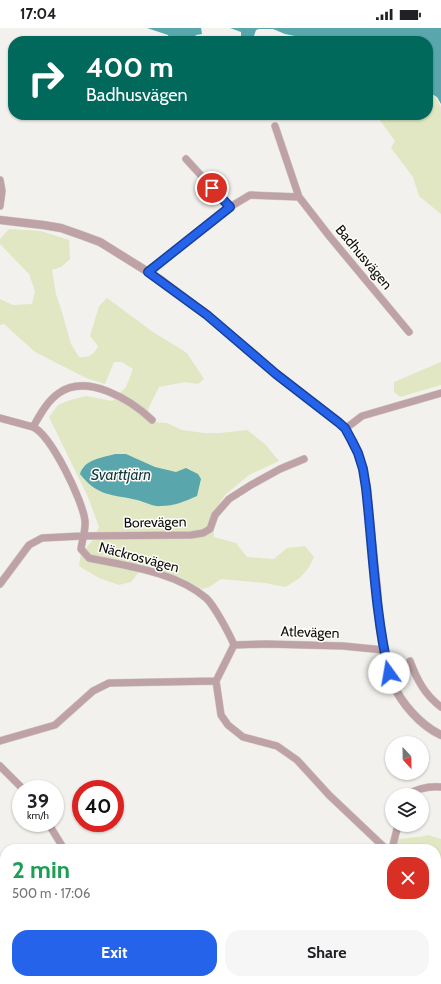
<!DOCTYPE html>
<meta charset="utf-8">
<style>
:root{--surface:#fff;--page:#f6f6f6;--text:#202124;--muted:#757577;--accent:#2563eb}
body{margin:0;font-family:Cabin,sans-serif;background:var(--page);color:var(--text);height:100vh;display:flex;flex-direction:column;font-size:15px;white-space:nowrap}
*{box-sizing:border-box;margin:0}
p{font-size:13px;color:var(--muted)}
.icon{flex:none;width:22px;height:22px;fill:none;stroke:currentColor;stroke-width:2;stroke-linecap:round;stroke-linejoin:round}
.map{position:relative;flex:1;overflow:hidden}
.details{position:absolute;left:0px;top:816px;width:441px;height:140px;display:flex;flex-direction:column;background:var(--surface);border-radius:16px 16px 0 0;box-shadow:0 1px 3px #0004}
.details>*{flex:none}
.top-card{position:absolute;left:8px;top:8px;width:425px;height:84px;border-radius:16px;box-shadow:0 1px 3px #0004;background:#00695c;color:#fff;overflow:hidden}
.needle{width:26px;rotate:158deg}
.controls{position:absolute;left:385px;top:708px;display:grid;gap:8px}
.controls a{display:grid;place-items:center;width:44px;height:44px;border-radius:50%;background:var(--surface);box-shadow:0 1px 3px #0004;font-size:20px}
.speed{position:absolute;left:12px;top:752px;display:flex;gap:8px;font-size:20px;font-weight:700;text-align:center}
.speed>*{display:grid;place-content:center;width:52px;height:52px;border-radius:50%;background:var(--surface);box-shadow:0 1px 3px #0004;line-height:1}
.speed small{font-size:10px;font-weight:400}
.speed .limit{border:6px solid #d22;background:#fff;color:#111}
.pin{position:absolute;display:grid;place-items:center;width:34px;height:34px;color:#fff;margin:-17px;border:2px solid #fff;border-radius:50%;box-shadow:0 1px 4px #0007}
.me{position:absolute;width:44px;margin:-22px;rotate:347deg;stroke-linejoin:round;filter:drop-shadow(0 0 3px #0008)}
.turn{display:flex;align-items:center;gap:14px;height:84px;padding:0 12px;font-size:18px}
.turn .icon{width:52px;height:52px;stroke-width:2.5}
.turn b{display:block;font-size:28px;line-height:34px}
.round{display:grid;place-items:center;flex:none;width:42px;height:42px;border-radius:16px;background:var(--page)}
.summary{display:flex;align-items:center;justify-content:space-between;height:68px;padding:0 12px}
h1{font-size:24px;font-weight:700;line-height:30px;color:#1e9e55}
.cta{display:flex;gap:8px;margin-top:auto;padding:8px 12px}
.cta a{flex:1;height:46px;border-radius:16px;background:var(--accent);color:#fff;font-size:16px;font-weight:700;line-height:46px;text-align:center}
.cta a+a{background:var(--page);color:var(--text)}
.status{display:flex;justify-content:space-between;align-items:center;height:28px;padding:0 20px;background:var(--surface);direction:ltr}
.status svg{height:11px;fill:currentColor}
.map>svg:first-child{display:block}
.green{fill:#e1e7c3}
.water{fill:#59a7ac}
.lines{fill:none;stroke-linecap:round;stroke-linejoin:round}
.stream{stroke:#59a7ac;stroke-width:2.5}
.minor-casing{stroke:#cecdc9;stroke-width:8}
.tertiary-casing{stroke:#cecdc9;stroke-width:9}
.minor{stroke:#bfa2a6;stroke-width:7}
.tertiary{stroke:#bfa2a6;stroke-width:8}
.route-casing{stroke:#184099;stroke-width:10}
.route{stroke:#2563eb;stroke-width:7}
.labels{text-anchor:middle;stroke-width:3;stroke-linejoin:round;paint-order:stroke}
.street-label{font-size:14px;fill:#0e0e0d;stroke:#fffefb}
.water-label{font-size:15px;font-style:italic;fill:#11383a;stroke:#fffefb}
</style>
<div class="status"><b>17:04</b><svg viewBox="0 0 49 12"><path d="M0 12V9h3v3zM5 12V6h3v6zM10 12V3h3v9zM15 12V0h3v12zM26 1h20v11H26zM47 4h2v5h-2z"/></svg></div>
<div class="map">
<svg width="441" height="956" viewBox="0 0 441 956">
<rect width="100%" height="100%" fill="#f2f1ed"/>
<path class="green" d="M428 65 436 69 441 79V186L419 168 413 149 391 120 395 113 376 87H428Z
M9 201 41 203 69 212 70 231 61 239 52 242 56 266 61 281 71 316 79 329C89 330 94 327 98 318L90 308 99 278 107 270 153 304 187 325 204 351 198 356 185 354 159 359 148 381 151 394 167 395 182 402 204 405H220L247 402 265 416 279 433 249 447 225 467 212 486 214 509 236 515 247 529 274 531 287 520 305 518 314 529C308 544 299 552 285 559L265 555 221 551 209 559 202 561 184 551 144 538 131 554 119 557 99 550 79 538 81 526 92 513 99 499 88 469 49 389 58 377 70 372 86 368 112 373 126 359 133 341 122 334H114L105 356 86 350 35 324 4 296 0 297V271L13 277 32 276 35 263 29 246 0 216V211Z
M441 334V357L400 369 394 364V354Z
M428 807 441 811V853L436 847V821H399L397 820 396 812C406 809 418 810 428 807Z
M0 877 5 880V951H120L128 956H0Z"/>
<path class="water" d="M147 0H229H201L202 6 196 7 194 10H188L185 13H170L168 7Z
M230 0H441V76L437 69 428 64V13H320L285 6 273 1H259L256 2 254 8 241 9V4Z
M115 426H126L155 439 176 444 186 440 198 446 201 451 197 468C186 473 174 478 161 478 154 479 145 474 137 472 112 466 98 469 80 446 85 431 101 430 115 426Z"/>
<g class="lines">
<path class="stream" d="M0 900 5 903
M89 951 97 956"/>
<defs>
<path id="minor" d="M275 98 299 169
M186 131 230 179
M0 152 2 163 0 178
M148 243 230 179 250 167 299 169 330 209 409 304
M0 390 33 399C51 407 83 473 85 493 86 501 82 513 81 521L89 530C127 538 176 544 206 570 214 577 230 607 234 617L216 653 221 687 228 697 243 709 277 718 297 732 329 767 386 821
M33 399C40 387 47 373 59 365 87 345 131 372 152 392
M345 401 362 388 441 365
M0 556 29 517 42 510 82 508 191 507 203 505 210 501 215 487 229 471 251 457 280 441 304 431
M234 617 266 616 343 618 384 622
M410 633C417 652 425 667 441 679
M0 713 55 697 93 663 109 655 216 653
M0 738 23 761
M407 767C418 760 428 758 441 759
M48 795 64 821
M392 821 398 797
M436 857 441 861
M314 951 317 956
M341 951 352 952 358 951"/>
<path id="tertiary" d="M0 192 43 197 61 200 81 207 100 214 161 252 207 287 276 346 339 394 345 401 352 413 358 425 363 441 367 460C370 494 373 527 377 561 379 591 381 625 392 654 401 675 420 697 441 707
M0 850 5 853
M160 951 165 956"/>
</defs>
<use href="#minor" class="minor-casing"/>
<use href="#tertiary" class="tertiary-casing"/>
<use href="#minor" class="minor"/>
<use href="#tertiary" class="tertiary"/>
</g>
<g class="lines">
<defs>
<path id="route" d="M212 160 230 179 148 244 207 287 276 346 338 394 345 400 352 413 358 425 363 441 366 460C373 522 375 585 389 645"/>
</defs>
<use href="#route" class="route-casing"/>
<use href="#route" class="route"/>
</g>
<g class="labels">
<g class="street-label">
<text transform="translate(364 229) rotate(50)" y="5">Badhusvägen</text>
<text transform="translate(155 494) rotate(-1)" y="5">Borevägen</text>
<text transform="translate(139 529) rotate(15)" y="5">Näckrosvägen</text>
<text transform="translate(310 604) rotate(2)" y="5">Atlevägen</text>
</g>
<g class="water-label">
<text x="121" y="452">Svarttjärn</text>
</g>
</g>
</svg>
<div class="controls">
<a><svg class="needle" viewBox="-14 -14 28 28"><path d="M0-13l5 13h-10z" fill="#e53935"/><path d="M0 13l5-13h-10z" fill="#757577"/></svg></a>
<a><svg class="icon" aria-label="layers" viewBox="0 0 24 24"><path d="M12 4l9 5-9 5-9-5zM3 14l9 5 9-5"/></svg></a>
</div>
<div class="speed"><div>39<small>km/h</small></div><div class="limit">40</div></div>
<div class="pin" style="left:212px;top:160px;background:#d93025"><svg class="icon" aria-label="arrive" viewBox="0 0 24 24"><path d="M6 21V4h12l-3 4 3 4H6"/></svg></div>
<svg class="me" style="left:389px;top:645px" viewBox="-20 -20 40 40"><circle r="19" fill="#fff"/><path d="M0-13L10 11 0 6-10 11z" fill="#2563eb"/></svg>
<div class="top-card">
<div class="turn"><svg class="icon" aria-label="right" viewBox="0 0 24 24"><path d="M7 20v-9h11M14 6l5 5-5 5"/></svg><div><b>400 m</b>Badhusvägen</div></div>
</div>
<section class="details">
<div class="summary"><div><h1>2 min</h1><p>500 m · 17:06</p></div><a class="round" style="background:#d93025;color:#fff"><svg class="icon" aria-label="close" viewBox="0 0 24 24"><path d="M6 6l12 12M18 6L6 18"/></svg></a></div>
<div class="cta"><a>Exit</a><a>Share</a></div>
</section>
</div>
